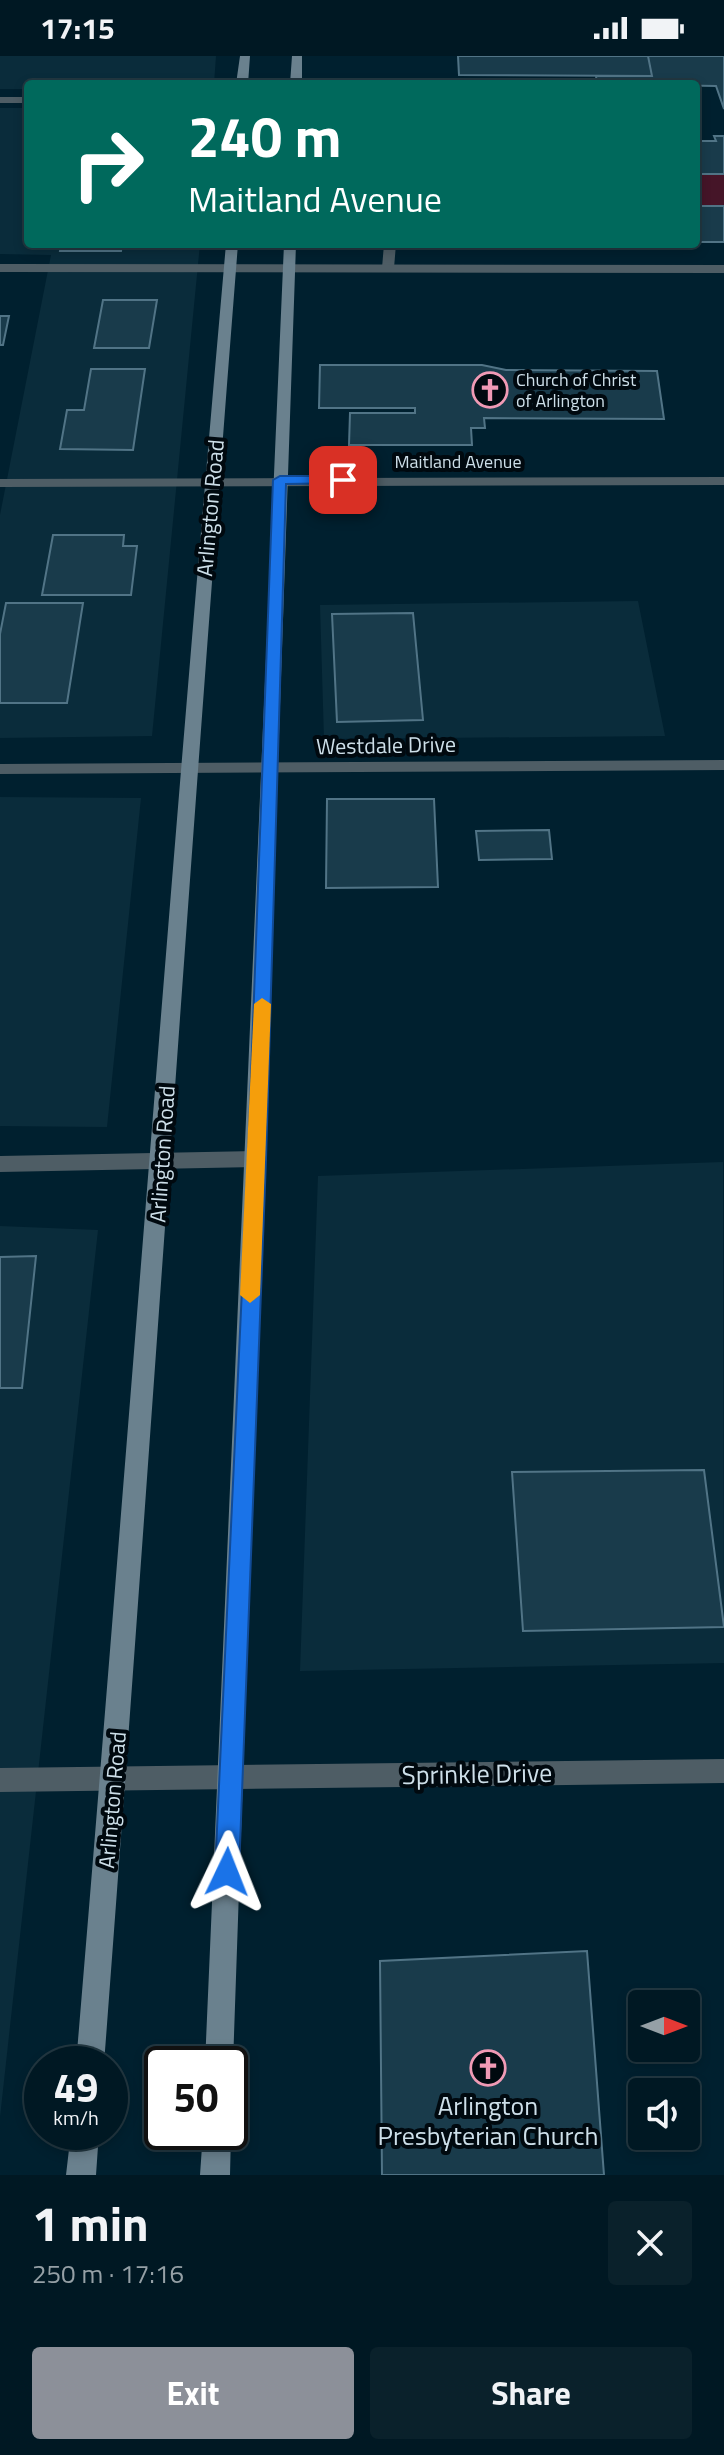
<!DOCTYPE html>
<meta charset="utf-8">
<style>
:root{--surface:#001823;--page:#0a212b;--text:#f1f3f6;--muted:#95a0a6;--line:#223741;--accent:#8c9099}
body{margin:0;font-family:"Titillium Web",sans-serif;background:var(--page);color:var(--text);height:100vh;display:flex;flex-direction:column;font-size:30px;white-space:nowrap}
*{box-sizing:border-box;margin:0}
p{font-size:26px;color:var(--muted)}
.icon{flex:none;width:44px;height:44px;fill:none;stroke:currentColor;stroke-width:2;stroke-linecap:round;stroke-linejoin:round}
.map{position:relative;height:2119px;overflow:hidden}
.sheet{display:flex;flex-direction:column;background:var(--surface);flex:1}
.sheet>*{flex:none}
.hud{position:absolute;left:24px;top:24px;width:676px;height:168px;border-radius:8px;box-shadow:0 4px 12px #0003,0 0 0 2px var(--line);background:#00695c;color:#fff;overflow:hidden}
.needle{width:52px;rotate:90deg}
.fabs{position:absolute;left:628px;top:1934px;display:grid;gap:16px}
.fabs a{display:grid;place-items:center;width:72px;height:72px;border-radius:8px;background:var(--surface);box-shadow:0 4px 12px #0003,0 0 0 2px var(--line);font-size:40px}
.speed{position:absolute;left:24px;top:1990px;display:flex;gap:16px;font-size:40px;font-weight:700;text-align:center}
.speed>*{display:grid;place-content:center;width:104px;height:104px;border-radius:50%;background:var(--surface);box-shadow:0 4px 12px #0003,0 0 0 2px var(--line);line-height:1}
.speed small{font-size:20px;font-weight:400}
.speed .limit{border:4px solid #111;border-radius:12px;background:#fff;color:#111}
.pin{position:absolute;display:grid;place-items:center;width:68px;height:68px;color:#fff;margin:-34px;border-radius:16px;box-shadow:0 4px 12px #0006}
.me{position:absolute;width:88px;margin:-44px;rotate:2deg;stroke-linejoin:round;filter:drop-shadow(0 0 6px #0008)}
.turn{display:flex;align-items:center;gap:28px;height:168px;padding:0 32px;font-size:36px}
.turn .icon{width:104px;height:104px;stroke-width:2.5}
.turn b{display:block;font-size:56px;line-height:68px}
.round{display:grid;place-items:center;flex:none;width:84px;height:84px;border-radius:8px;background:var(--page)}
.summary{display:flex;align-items:center;justify-content:space-between;height:136px;padding:0 32px}
h1{font-size:48px;font-weight:700;line-height:60px}
.cta{display:flex;gap:16px;margin-top:auto;padding:16px 32px}
.cta a{flex:1;height:92px;border-radius:8px;background:var(--accent);color:#fff;font-size:32px;font-weight:700;line-height:92px;text-align:center}
.cta a+a{background:var(--page);color:var(--text)}
.status{display:flex;justify-content:space-between;align-items:center;height:56px;padding:0 40px;background:var(--surface);direction:ltr}
.status svg{height:22px;fill:currentColor}
.map>svg:first-child{display:block}
.built{fill:#0a2c3b}
.green{fill:#451528}
.building{fill:#193b4b;stroke:#517486;stroke-width:2}
.lines{fill:none;stroke-linecap:round;stroke-linejoin:round}
.service{fill:#4e5d65;fill-rule:evenodd}
.minor{fill:#4e5d65;fill-rule:evenodd}
.secondary{fill:#6a818e;fill-rule:evenodd}
.route{fill:#1a73e8;stroke:#114b97;stroke-width:2}
.slow{fill:#f59e0b}
.labels{text-anchor:middle;stroke-width:8;stroke-linejoin:round;paint-order:stroke}
.far-poi-label{font-size:18px;fill:#cddfe9;stroke:#00090f;text-anchor:start}
.far-street-label{font-size:18px;fill:#cddfe9;stroke:#00090f}
.street-label{font-size:22px;fill:#cddfe9;stroke:#00090f}
.near-street-label{font-size:26px;fill:#cddfe9;stroke:#00090f}
.near-poi-label{font-size:26px;fill:#cddfe9;stroke:#00090f}
</style>
<div class="status"><b>17:15</b><svg viewBox="0 0 49 12"><path d="M0 12V9h3v3zM5 12V6h3v6zM10 12V3h3v9zM15 12V0h3v12zM26 1h20v11H26zM47 4h2v5h-2z"/></svg></div>
<div class="map">
<svg width="724" height="2119" viewBox="0 0 724 2119">
<rect width="100%" height="100%" fill="#00202f"/>
<path class="built" d="M0 0H216L214 28H28V33H0Z
M0 52H28V188H200L152 680 0 682V459L51 199 0 198Z
M638 545 665 680 324 683 320 549Z
M0 741 141 742 107 1071 0 1070Z
M723 1106 724 1607 300 1615 318 1120Z
M0 1170 98 1174 0 2061Z"/>
<path class="green" d="M696 118H724V150H696Z"/>
<path class="building" d="M458 0H648L652 20 459 19Z
M648 0H724V53L716 30 597 28 596 20H652Z
M714 80H724V118H696V85H716Z
M696 150H724V186H696Z
M61 188H122L121 195H60Z
M103 244H157L149 292H94Z
M0 260H9L3 289H0Z
M320 309H482L506 314 657 315 664 363 484 362 485 372H471L472 389H349L350 357H415V352H319Z
M91 313H145L133 394 60 393 67 354H84Z
M53 479H124L123 490H137L131 539H42Z
M6 547H83L67 647H0V578Z
M413 557 423 664 337 666 332 558Z
M327 743H434L438 831 326 832Z
M549 774 552 803 479 804 476 775Z
M36 1200 22 1332H0V1201Z
M704 1414 724 1571 523 1575 512 1416Z
M587 1895 604 2119H382L380 1905Z"/>
<g class="lines">
<path class="service" d="M384 188H396L394 212 388 216 382 212Z"/>
<path class="minor" d="M0 41H28V47H0Z
M0 208 724 209V217L0 216Z
M724 421V429L0 431V423Z
M724 704V714L0 718V708Z
M257 1095 264 1098 267 1103 264 1108 257 1111 0 1116V1100Z
M724 1703V1727L0 1736V1712Z"/>
<path class="secondary" d="M240 0H250L248 28H236Z
M292 0H302V28H290Z
M226 188H238C190 794 150 1401 104 2008H76C127 1401 172 794 226 188Z
M284 188H296L233 2008 230 2015V2008H205Z
M230 2073 231 2076 230 2119H200L203 2076H230Z
M71 2076H99L96 2119H66Z"/>
</g>
<path class="route" d="M343 420 348 421V427L286 428 266 1103 239 1816 236 1824 227 1828 219 1824 215 1816 248 1103 273 424 280 420Z"/>
<path class="slow" d="M262 942 271 948 260 1239 250 1247 240 1239 254 948Z"/>
<defs>
<symbol id="church-ring" viewBox="-11 -11 22 22"><circle r="9.5" fill="#00090f" stroke="#f09ab5" stroke-width="1.5"/><path d="M-1.2-6h2.4v3.5h3.3v2.4h-3.3V6h-2.4V-.1h-3.3v-2.4h3.3Z" fill="#f09ab5"/></symbol>
</defs>
<g fill-rule="evenodd">
<use href="#church-ring" x="470" y="314" width="40" height="40"/>
<use href="#church-ring" x="468" y="1992" width="40" height="40"/>
</g>
<g class="labels">
<g class="far-poi-label">
<text x="516" y="330">Church of Christ<tspan x="516" dy="21">of Arlington</tspan></text>
</g>
<g class="far-street-label">
<text x="458" y="412">Maitland Avenue</text>
</g>
<g class="street-label">
<text transform="translate(210 452) rotate(-85)" y="8">Arlington Road</text>
<text transform="translate(386 689) rotate(-1)" y="8">Westdale Drive</text>
<text transform="translate(162 1098) rotate(-86)" y="8">Arlington Road</text>
<text transform="translate(112 1744) rotate(-85)" y="8">Arlington Road</text>
</g>
<g class="near-street-label">
<text transform="translate(477 1718) rotate(-1)" y="9">Sprinkle Drive</text>
</g>
<g class="near-poi-label">
<text x="488" y="2059">Arlington<tspan x="488" dy="30">Presbyterian Church</tspan></text>
</g>
</g>
</svg>
<div class="fabs">
<a><svg class="needle" viewBox="-14 -14 28 28"><path d="M0-13l5 13h-10z" fill="#e53935"/><path d="M0 13l5-13h-10z" fill="#95a0a6"/></svg></a>
<a><svg class="icon" aria-label="sound" viewBox="0 0 24 24"><path d="M4 9h4l5-4v14l-5-4H4zM17 9q2 3 0 6"/></svg></a>
</div>
<div class="speed"><div>49<small>km/h</small></div><div class="limit">50</div></div>
<div class="pin" style="left:343px;top:424px;background:#d93025"><svg class="icon" aria-label="arrive" viewBox="0 0 24 24"><path d="M6 21V4h12l-3 4 3 4H6"/></svg></div>
<svg class="me" style="left:227px;top:1816px" viewBox="-20 -20 40 40"><path d="M0-17L14 15 0 8-14 15z" fill="#1a73e8" stroke="#fff" stroke-width="4"/></svg>
<div class="hud">
<div class="turn"><svg class="icon" aria-label="right" viewBox="0 0 24 24"><path d="M7 20v-9h11M14 6l5 5-5 5"/></svg><div><b>240 m</b>Maitland Avenue</div></div>
</div>
</div>
<section class="sheet">
<div class="summary"><div><h1>1 min</h1><p>250 m · 17:16</p></div><a class="round"><svg class="icon" aria-label="close" viewBox="0 0 24 24"><path d="M6 6l12 12M18 6L6 18"/></svg></a></div>
<div class="cta"><a>Exit</a><a>Share</a></div>
</section>
